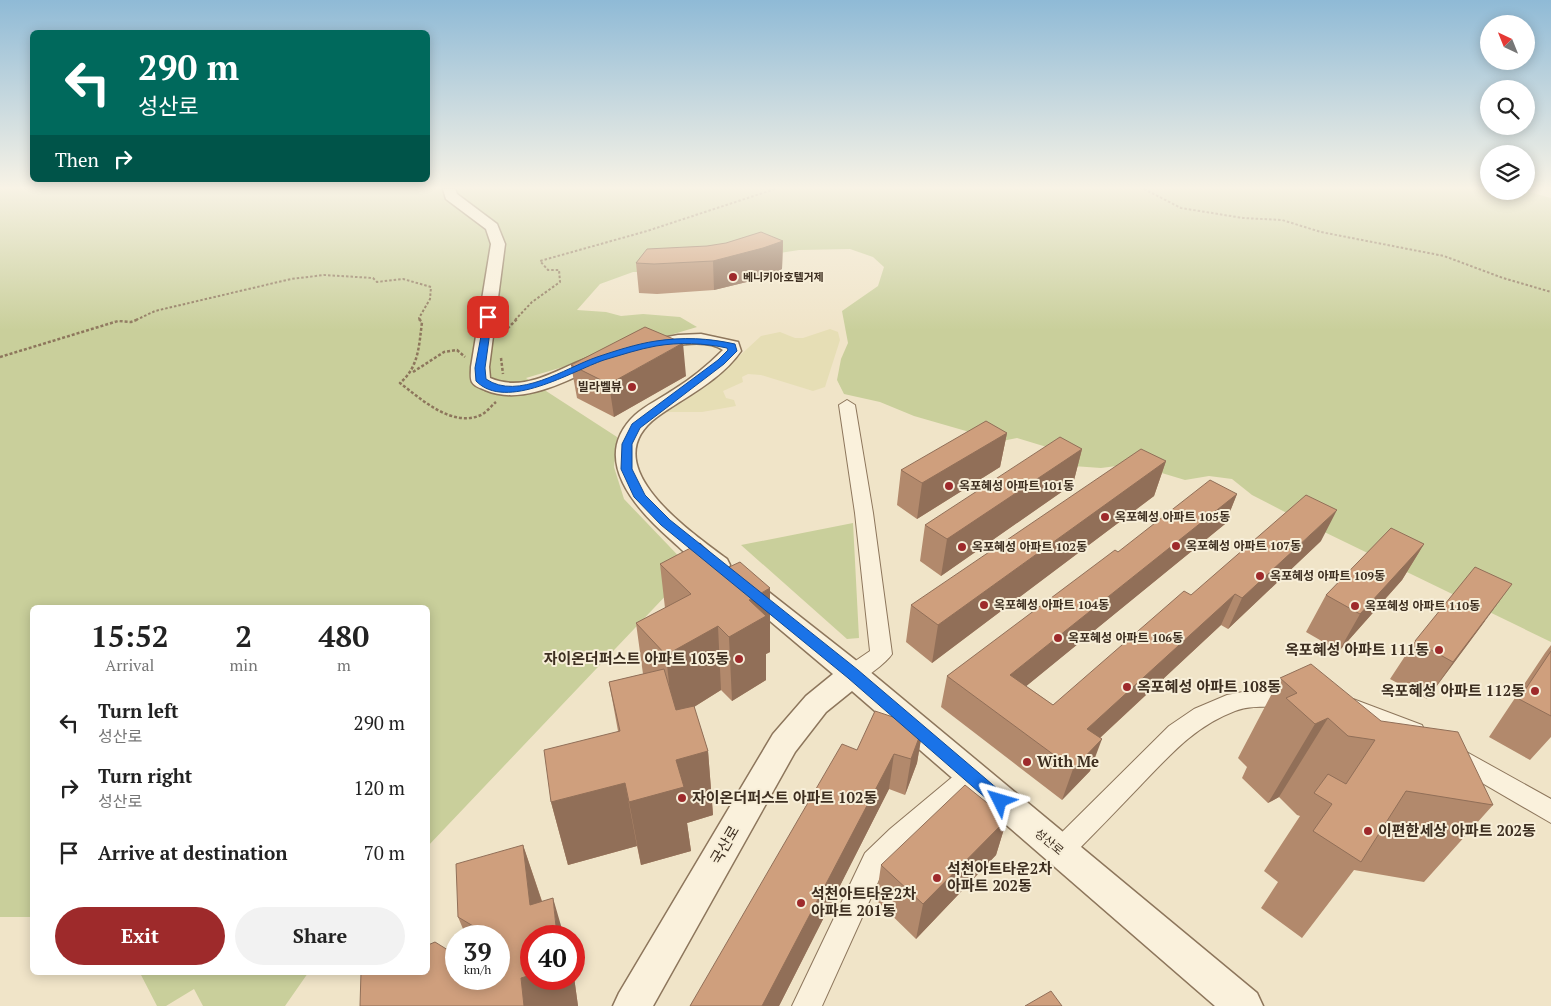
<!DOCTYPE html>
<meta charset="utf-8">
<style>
:root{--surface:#fff;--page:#f2f2f2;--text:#222;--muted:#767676;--accent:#9e2a2b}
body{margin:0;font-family:"PT Serif","Noto Sans KR",serif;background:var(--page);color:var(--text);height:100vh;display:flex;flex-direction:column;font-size:19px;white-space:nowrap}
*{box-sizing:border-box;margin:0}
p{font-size:16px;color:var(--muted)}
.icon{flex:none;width:28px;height:28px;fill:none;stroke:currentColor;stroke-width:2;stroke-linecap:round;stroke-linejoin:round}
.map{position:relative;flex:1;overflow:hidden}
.panel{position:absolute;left:30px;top:605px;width:400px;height:370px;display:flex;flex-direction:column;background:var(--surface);border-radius:8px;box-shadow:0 2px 12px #0003}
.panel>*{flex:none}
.top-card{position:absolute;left:30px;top:30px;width:400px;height:152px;border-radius:8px;box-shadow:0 2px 12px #0003;background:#00695c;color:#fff;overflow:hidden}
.needle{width:32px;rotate:317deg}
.fabs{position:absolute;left:1480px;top:15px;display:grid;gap:10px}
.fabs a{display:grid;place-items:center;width:55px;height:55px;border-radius:50%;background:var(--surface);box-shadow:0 2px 12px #0003;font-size:25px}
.speed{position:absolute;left:445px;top:925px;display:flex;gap:10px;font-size:25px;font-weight:700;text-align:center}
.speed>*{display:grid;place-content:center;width:65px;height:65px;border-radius:50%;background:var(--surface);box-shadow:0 2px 12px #0003;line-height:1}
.speed small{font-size:12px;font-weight:400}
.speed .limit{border:8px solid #d22;background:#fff;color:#111}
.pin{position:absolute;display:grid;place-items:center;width:42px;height:42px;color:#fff;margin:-21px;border-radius:10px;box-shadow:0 2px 8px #0006}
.me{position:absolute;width:55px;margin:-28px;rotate:310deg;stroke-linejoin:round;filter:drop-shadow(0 0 4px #0008)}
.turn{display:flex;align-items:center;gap:18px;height:105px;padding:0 25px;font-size:22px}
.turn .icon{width:65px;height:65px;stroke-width:2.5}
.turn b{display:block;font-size:35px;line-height:42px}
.then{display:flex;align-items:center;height:48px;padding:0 25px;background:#0003;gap:10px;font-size:19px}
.eta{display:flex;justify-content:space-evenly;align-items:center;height:85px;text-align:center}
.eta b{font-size:30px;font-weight:600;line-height:35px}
.primary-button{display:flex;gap:10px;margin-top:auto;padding:10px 25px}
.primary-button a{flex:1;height:58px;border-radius:30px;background:var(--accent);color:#fff;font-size:20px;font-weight:600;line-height:58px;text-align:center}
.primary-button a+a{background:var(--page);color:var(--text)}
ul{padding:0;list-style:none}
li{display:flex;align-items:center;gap:15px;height:65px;padding:0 25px}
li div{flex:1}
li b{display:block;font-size:19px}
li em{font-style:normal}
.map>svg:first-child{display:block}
.farmland{fill:#e6deb5}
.green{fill:#c9cf9b}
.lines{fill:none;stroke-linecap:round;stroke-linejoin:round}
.minor-casing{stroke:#8d765c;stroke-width:2}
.tertiary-casing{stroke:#8d765c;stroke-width:3}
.path-far1{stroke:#8d765c;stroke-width:2;stroke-dasharray:2.5 2;stroke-linecap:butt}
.path{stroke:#8d765c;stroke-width:2.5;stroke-dasharray:3 2;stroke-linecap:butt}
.minor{fill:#faf1dc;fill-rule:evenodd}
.tertiary{fill:#faf1dc;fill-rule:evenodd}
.wall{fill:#b2896c}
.shaded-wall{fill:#916f58}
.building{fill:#cf9f7d;stroke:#916f58}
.route{fill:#1a73e8;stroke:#114b97}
.poi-dot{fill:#9e2a2b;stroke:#f7eed8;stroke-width:2}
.labels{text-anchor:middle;stroke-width:4;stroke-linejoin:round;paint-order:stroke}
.far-poi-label{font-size:11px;font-weight:bold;fill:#3d2e20;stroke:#f7eed8;text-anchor:start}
.poi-label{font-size:12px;font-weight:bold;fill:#3d2e20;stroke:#f7eed8;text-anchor:start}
.street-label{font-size:12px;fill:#3d2e20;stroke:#f7eed8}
.near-poi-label{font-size:15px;font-weight:bold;fill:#3d2e20;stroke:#f7eed8;text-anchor:start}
.near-street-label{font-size:15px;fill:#3d2e20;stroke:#f7eed8}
</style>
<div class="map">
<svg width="1551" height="1006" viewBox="0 0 1551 1006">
<rect width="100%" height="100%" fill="#f0e4c8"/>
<path class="farmland" d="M830 329 838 332 840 340 825 387 813 391 761 375 748 374 742 377 743 382 723 391 726 398 734 400 736 406 702 412H667L707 386 761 336 780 332 795 338H803Z"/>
<path class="green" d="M0 189H1489V191H1526L1551 198V642L1314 527 1252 495 1232 479 1209 476 1185 480 1132 464 1101 468 1073 466 1050 448 1017 438 987 444 966 431 914 416 880 402 844 394 837 380 841 359 848 343 842 311 878 286 884 267 873 257 850 249 799 250 658 272H633L600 284 577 310 606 312 621 316 643 314 680 317 697 327 526 378 617 437 614 467 624 499 691 569 428 846V608H32V917H0Z
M853 523 859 638 847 639 741 545Z
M140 973H308L285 1006H203L194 989 166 1006H157Z"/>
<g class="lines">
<defs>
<path id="minor" d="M847 400 855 405 873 513 892 654C887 662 862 682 853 682 850 682 848 681 845 680L842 674 845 668 870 651 855 513 839 405Z
M1269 687 1303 692 1306 698 1303 704C1283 711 1258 702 1235 711 1195 726 1170 755 1141 785 1117 810 1093 835 1069 859L1060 863 1051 859 1047 851 1051 843 1169 726 1194 709 1227 695Z
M1353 699 1422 725 1425 732 1422 739 1414 741 1345 714 1342 708 1345 702Z
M1454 745 1551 799V823L1446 762 1442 755 1446 748Z
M970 766 978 769 982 776 978 783 908 845 883 871 822 1006H792L865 853 890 829 962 769Z"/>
<path id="tertiary" d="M443 189H455L457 194 497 224 505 244 489 367 490 378C529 395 564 363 600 354L606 355 609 359 606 363C571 378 524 407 485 390 481 388 475 387 472 382 470 378 471 372 471 367L491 244 486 229 446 199Z
M701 334 738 342 741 351C721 380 685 397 657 417 592 465 691 532 727 559L730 565 727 571C706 577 685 552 670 539 636 509 589 458 635 415 646 405 660 399 673 390 691 379 708 365 723 350 704 337 668 347 647 351L641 350 638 346 641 342 678 335Z
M747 579 756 582 863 666 1257 993 1263 1006H1215L852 691 826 712 795 752 653 1006H613L619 993 773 734 806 696 833 674 738 594 734 588 738 582Z"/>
</defs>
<use href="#minor" class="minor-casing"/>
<use href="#tertiary" class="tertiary-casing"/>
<path class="path-far1" d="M1144 189 1181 208 1243 218 1282 220 1321 232 1444 256 1503 278 1551 292
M136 320 155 311 291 279 324 275 373 278 377 282 403 279 431 287 430 299 419 318 420 320
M515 320 532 302 560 282 559 270H548L540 261 647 231 775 189"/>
<path class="path" d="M419 319 422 322C419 345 419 367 400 383 421 399 452 428 481 415 487 412 491 406 496 402
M504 332 517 319
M0 357 118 321 131 322 139 319
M501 358 503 374
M413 372 444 352 457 350 465 357"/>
<use href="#minor" class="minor"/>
<use href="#tertiary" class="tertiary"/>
</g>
<path class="wall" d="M783 241 782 269 763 278 714 290 657 294 639 293 636 263 707 246Z
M571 365 686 376 614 417 577 398Z
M1007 433 1000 467 917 519 897 505 901 470Z
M1082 449 1073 484 941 576 920 561 925 525Z
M1166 461 1154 496 932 663 906 642 911 605Z
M1237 494 1225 524 1026 686 1053 705 1191 595 1321 541 1228 629 1221 625 1100 738 1090 771 1062 800 941 707 947 676 1118 552Z
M1424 544 1402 580 1339 651 1306 632 1326 595Z
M660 564 770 652 766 654V680L732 701 721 690 694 707 708 751 713 815 687 823 691 851 641 865 637 846 568 865 551 802 618 731 609 682 643 674 636 623 665 608Z
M1485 621 1427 699 1390 679 1415 641Z
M1551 645V737L1530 760 1489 737 1545 653Z
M1280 678 1381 721 1493 805 1424 882 1354 870 1302 938 1261 908 1278 882 1264 871 1300 816 1297 815 1279 797 1268 803 1242 778 1247 767 1238 758Z
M923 727 917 763 905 795 889 789 779 1006H690L857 750Z
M1007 819 996 855 916 939 876 900 881 865Z
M523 845 542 901 574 979V977L578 1006H360L456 979H499V936H466L458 917Z"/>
<path class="shaded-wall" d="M783 241 782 269 763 278 714 290 713 261Z
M683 343 686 376 614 417 609 384Z
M1007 433 1000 467 917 519 922 483Z
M1082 449 1073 484 941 576 947 539Z
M1166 461 1154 496 932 663 938 625Z
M1237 494 1225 524 1002 706 1010 675Z
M1337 510 1321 541 1228 629 1242 598Z
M1424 544 1402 580 1339 651 1360 614Z
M1512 584 1485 621 1427 699 1453 662Z
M770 588V652L766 654V680L732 701 729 637 749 600Z
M1235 594 1221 625 1076 760 1087 729Z
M718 626 721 690 673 720 666 655Z
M1328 718 1279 797 1268 803 1315 724Z
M923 727 917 763 905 795 911 759Z
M1102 739 1090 771 1062 800 1073 769Z
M708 751 713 815 687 823 691 851 641 865 629 802 676 760Z
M894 754 889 789 779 1006H762Z
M625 783 637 846 568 865 551 802Z
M1007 819 996 855 916 939 923 904Z
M523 845 544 908 530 905Z
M553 898 564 936H557Z
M531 975V979H574V977L578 1006H524L521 978Z"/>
<path class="building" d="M761 232 783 241 763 248 713 261 654 264 636 263 647 249 707 246 726 243Z
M645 327 683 343 609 384 571 365Z
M986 421 1007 433 922 483 901 470Z
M1060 437 1082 449 947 539 925 525Z
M1141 449 1166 461 938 625 911 605Z
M1210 480 1237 494 1010 675 1053 705 1184 591 1191 595 1306 495 1337 510 1242 598 1235 594 1087 729 1102 739 1073 769 947 676 1115 550 1118 552Z
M1391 528 1424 544 1360 614 1326 595Z
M700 543 727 568 740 562 770 588 749 600 766 616 729 637 718 626 666 655 636 623 691 594 660 564Z
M1475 567 1512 584 1453 662 1415 641Z
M1551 651V716L1519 699Z
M1311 664 1381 721 1458 732 1493 805 1406 791 1361 862 1313 831 1332 804 1314 793 1328 774 1346 784 1375 740 1348 736 1328 718 1315 724 1286 698 1297 693 1280 678Z
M664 669 676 710 694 706 708 751 676 760 684 787 629 802 625 783 551 802 544 750 620 731 609 682Z
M875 711 923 727 911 759 894 754 762 1006H690L842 744 857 750Z
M965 785 1007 819 923 904 881 865Z
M523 845 530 905 553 898 557 936H531V975L521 978 524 1006H360L361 972H428V945L435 942 456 955V979H499V936H490L458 917 456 864Z
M1051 991 1062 1006H1025Z"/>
<linearGradient id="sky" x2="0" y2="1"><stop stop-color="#8fbad6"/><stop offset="0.57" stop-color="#f8f3e6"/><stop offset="1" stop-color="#f8f3e6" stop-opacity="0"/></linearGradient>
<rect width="1551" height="330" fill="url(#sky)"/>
<path class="route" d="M485 315 492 317 485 368 486 379C518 401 565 368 597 357 615 351 636 344 656 341 683 337 708 338 735 344L737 351 724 364 640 428 632 444V469L645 495 670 520 858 670 1006 796 1008 801 1006 806 1000 808 995 806 848 678 661 525 634 497 621 469 622 444 632 424 718 360 728 350 727 348C703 343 680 342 656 346 639 349 621 355 604 360 572 371 506 412 476 381L475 368Z"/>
<g class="poi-dot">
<circle cx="733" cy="277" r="5"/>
<circle cx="632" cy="387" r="5"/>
<circle cx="949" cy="486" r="5"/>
<circle cx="1105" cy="517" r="5"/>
<circle cx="1176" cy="546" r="5"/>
<circle cx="962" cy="547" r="5"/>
<circle cx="1260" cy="576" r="5"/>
<circle cx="984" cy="605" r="5"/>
<circle cx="1355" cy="606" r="5"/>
<circle cx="1058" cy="638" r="5"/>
<circle cx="1439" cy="650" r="5"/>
<circle cx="739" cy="659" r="5"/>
<circle cx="1127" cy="687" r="5"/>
<circle cx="1535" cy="691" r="5"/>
<circle cx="1027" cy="762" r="5"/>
<circle cx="682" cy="798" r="5"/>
<circle cx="1368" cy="831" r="5"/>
<circle cx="937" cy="878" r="5"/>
<circle cx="801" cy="903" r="5"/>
</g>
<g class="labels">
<g class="far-poi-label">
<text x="743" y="281">베니키아호텔거제</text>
</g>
<g class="poi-label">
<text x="622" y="391" text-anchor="end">빌라벨뷰</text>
<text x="959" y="490">옥포혜성 아파트 101동</text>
<text x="1115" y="521">옥포혜성 아파트 105동</text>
<text x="1186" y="550">옥포혜성 아파트 107동</text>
<text x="972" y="551">옥포혜성 아파트 102동</text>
<text x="1270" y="580">옥포혜성 아파트 109동</text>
<text x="994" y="609">옥포혜성 아파트 104동</text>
<text x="1365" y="610">옥포혜성 아파트 110동</text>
<text x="1068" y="642">옥포혜성 아파트 106동</text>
</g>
<g class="street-label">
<text transform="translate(1049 842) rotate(40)" y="4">성산로</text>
</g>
<g class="near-poi-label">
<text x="1429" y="655" text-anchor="end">옥포혜성 아파트 111동</text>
<text x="729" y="664" text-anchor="end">자이온더퍼스트 아파트 103동</text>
<text x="1137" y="692">옥포혜성 아파트 108동</text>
<text x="1525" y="696" text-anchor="end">옥포혜성 아파트 112동</text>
<text x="1037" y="767">With Me</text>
<text x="692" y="803">자이온더퍼스트 아파트 102동</text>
<text x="1378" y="836">이편한세상 아파트 202동</text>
<text x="947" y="874">석천아트타운2차<tspan x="947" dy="17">아파트 202동</tspan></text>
<text x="811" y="899">석천아트타운2차<tspan x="811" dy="17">아파트 201동</tspan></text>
</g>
<g class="near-street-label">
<text transform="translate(725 845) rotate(-60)" y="5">국산로</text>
</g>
</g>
</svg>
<div class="fabs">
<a><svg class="needle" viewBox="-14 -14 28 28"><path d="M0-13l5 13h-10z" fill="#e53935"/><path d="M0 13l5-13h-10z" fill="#767676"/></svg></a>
<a><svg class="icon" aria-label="search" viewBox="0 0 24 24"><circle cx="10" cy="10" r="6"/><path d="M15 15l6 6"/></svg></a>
<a><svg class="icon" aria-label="layers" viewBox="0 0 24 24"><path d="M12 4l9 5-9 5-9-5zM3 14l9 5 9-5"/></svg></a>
</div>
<div class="speed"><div>39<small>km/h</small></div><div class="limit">40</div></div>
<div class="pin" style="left:488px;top:317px;background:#d93025"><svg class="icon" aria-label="arrive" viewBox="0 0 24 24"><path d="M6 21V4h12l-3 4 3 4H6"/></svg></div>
<svg class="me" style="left:1000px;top:801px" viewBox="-20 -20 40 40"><path d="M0-17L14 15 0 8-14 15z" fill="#1a73e8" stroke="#fff" stroke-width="4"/></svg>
<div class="top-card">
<div class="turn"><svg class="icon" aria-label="left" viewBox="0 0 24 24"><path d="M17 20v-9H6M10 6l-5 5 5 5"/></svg><div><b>290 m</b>성산로</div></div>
<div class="then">Then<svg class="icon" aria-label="right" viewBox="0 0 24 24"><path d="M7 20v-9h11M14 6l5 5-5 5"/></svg></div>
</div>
<section class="panel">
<div class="eta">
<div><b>15:52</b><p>Arrival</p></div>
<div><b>2</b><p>min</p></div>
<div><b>480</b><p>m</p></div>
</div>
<ul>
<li><svg class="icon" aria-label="left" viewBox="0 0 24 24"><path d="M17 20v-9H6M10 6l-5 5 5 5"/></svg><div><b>Turn left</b><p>성산로</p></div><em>290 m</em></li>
<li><svg class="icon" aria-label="right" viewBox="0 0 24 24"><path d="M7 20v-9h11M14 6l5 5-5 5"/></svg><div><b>Turn right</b><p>성산로</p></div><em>120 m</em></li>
<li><svg class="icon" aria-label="arrive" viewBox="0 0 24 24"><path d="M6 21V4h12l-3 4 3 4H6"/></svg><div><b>Arrive at destination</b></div><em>70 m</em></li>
</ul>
<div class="primary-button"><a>Exit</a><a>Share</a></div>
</section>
</div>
